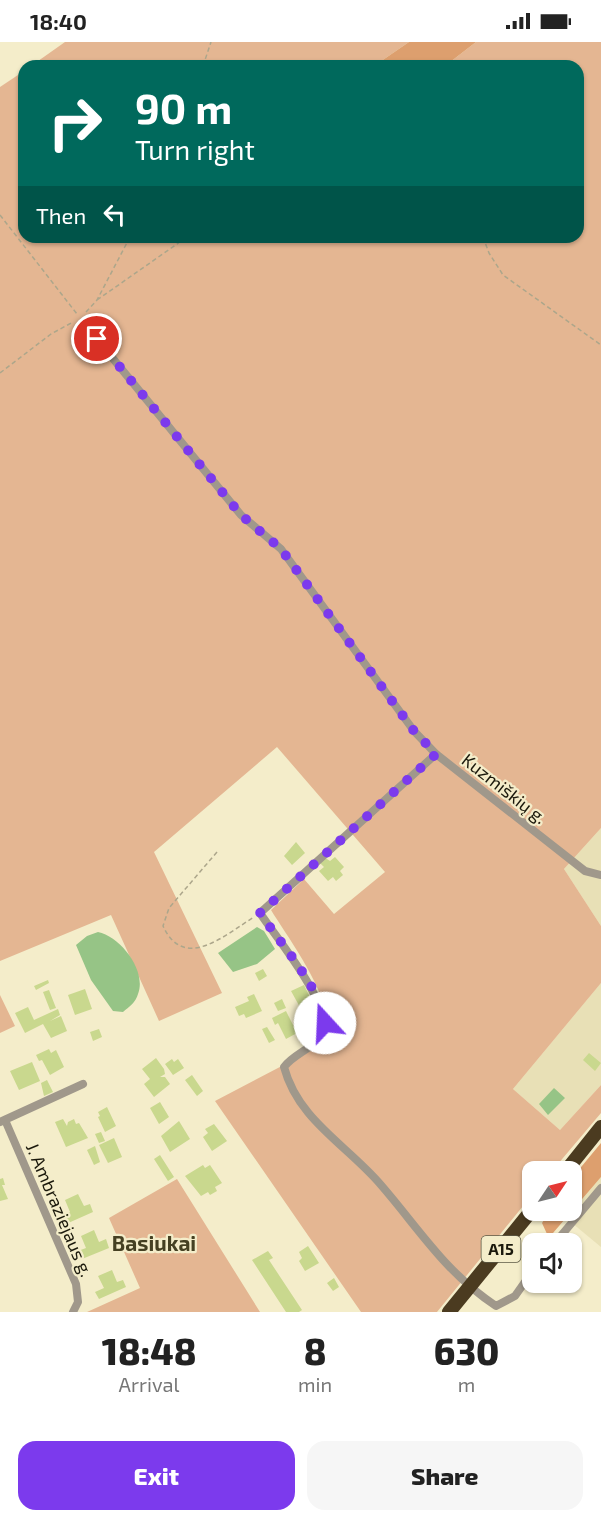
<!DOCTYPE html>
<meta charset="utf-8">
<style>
:root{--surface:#fff;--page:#f6f6f6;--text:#222;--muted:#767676;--accent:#7c3aed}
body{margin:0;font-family:"Exo 2",sans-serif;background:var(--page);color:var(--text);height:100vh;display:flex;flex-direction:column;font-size:22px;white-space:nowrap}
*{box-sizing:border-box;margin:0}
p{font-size:20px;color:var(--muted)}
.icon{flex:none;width:33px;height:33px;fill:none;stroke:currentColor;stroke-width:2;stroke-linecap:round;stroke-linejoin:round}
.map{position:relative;height:1270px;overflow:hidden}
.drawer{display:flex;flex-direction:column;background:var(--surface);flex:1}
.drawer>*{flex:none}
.banner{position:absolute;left:18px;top:18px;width:566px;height:183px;border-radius:18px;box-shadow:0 2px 4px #0004;background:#00695c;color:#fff;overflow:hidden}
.needle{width:39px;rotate:55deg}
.fabs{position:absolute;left:522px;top:1119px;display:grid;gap:12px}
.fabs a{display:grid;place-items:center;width:60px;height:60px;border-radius:12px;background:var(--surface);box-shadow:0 2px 4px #0004;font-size:30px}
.pin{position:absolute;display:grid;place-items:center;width:51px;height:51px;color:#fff;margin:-26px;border:3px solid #fff;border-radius:50%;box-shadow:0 2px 6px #0007}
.me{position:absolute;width:66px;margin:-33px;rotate:340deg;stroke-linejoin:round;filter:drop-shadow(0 0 4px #0008)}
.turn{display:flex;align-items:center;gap:21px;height:126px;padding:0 18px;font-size:27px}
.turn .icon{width:78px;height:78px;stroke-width:2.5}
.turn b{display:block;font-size:42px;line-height:51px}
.then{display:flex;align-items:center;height:57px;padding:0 18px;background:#0003;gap:12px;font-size:22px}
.eta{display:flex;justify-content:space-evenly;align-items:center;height:102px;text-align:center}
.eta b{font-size:36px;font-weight:800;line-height:42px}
.button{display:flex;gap:12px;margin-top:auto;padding:12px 18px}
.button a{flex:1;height:69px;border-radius:18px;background:var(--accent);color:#fff;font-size:24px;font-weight:800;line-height:69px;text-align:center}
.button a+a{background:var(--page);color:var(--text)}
.status{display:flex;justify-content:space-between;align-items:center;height:42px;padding:0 30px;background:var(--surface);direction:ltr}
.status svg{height:16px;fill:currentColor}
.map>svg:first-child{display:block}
.built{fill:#e8e0b6}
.green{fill:#e4b692}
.forest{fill:#dd9f6e}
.water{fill:#96c486}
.building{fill:#c9d88e}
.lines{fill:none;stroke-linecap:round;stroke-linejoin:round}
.path{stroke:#aca68b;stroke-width:1.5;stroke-dasharray:4.5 3;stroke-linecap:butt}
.street{stroke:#a0988b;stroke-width:8}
.highway{stroke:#4b3b20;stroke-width:14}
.route{stroke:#7c3aed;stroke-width:10;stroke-dasharray:0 18}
.labels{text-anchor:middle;stroke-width:4.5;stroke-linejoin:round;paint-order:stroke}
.shield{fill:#f4edca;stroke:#5c5945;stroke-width:1.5}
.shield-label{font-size:16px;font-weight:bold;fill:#1b190c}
.street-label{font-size:18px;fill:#1b190c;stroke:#f4edca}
.quarter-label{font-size:21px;font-weight:bold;fill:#454022;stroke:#f4edca}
</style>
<div class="status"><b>18:40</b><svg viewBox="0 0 49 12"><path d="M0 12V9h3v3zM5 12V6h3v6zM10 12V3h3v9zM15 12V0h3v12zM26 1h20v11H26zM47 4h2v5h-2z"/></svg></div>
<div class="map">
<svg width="601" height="1270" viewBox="0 0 601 1270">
<rect width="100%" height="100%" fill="#f4edca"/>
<path class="built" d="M601 786V884L564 827Z
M601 941V1043L560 1088 513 1047Z
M601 1135V1205L566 1176Z"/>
<path class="green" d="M65 0H409L374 24H31Z
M476 0H601V786L564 827 601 884V941L513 1047 560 1088 601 1043V1071L552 1129 532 1130V1153L437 1270H361L215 1059 322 1003C345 970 289 898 271 868L304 837 334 872 385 830 277 705 154 810 222 951 159 979 111 873 0 919V45L24 29V195H578V24H445Z
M0 953 15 984 0 991Z
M177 1137 260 1270H87L140 1246 109 1176Z"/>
<path class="forest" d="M409 0H476L445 24H374Z
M601 1101V1135L553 1191 547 1192 542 1181 550 1169 572 1168V1136Z"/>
<path class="water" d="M257 885 264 889 275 907 257 922 233 930 218 911Z
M98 890C121 895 147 929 138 952 136 960 129 965 123 970L113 969 91 938 76 903 87 894Z
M554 1046 565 1056 548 1073 539 1062Z"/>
<path class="building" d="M296 800 305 811 292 823 284 814Z
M324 815 330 819 335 815 344 825 340 829 343 833 336 839 333 835 328 839 319 829 324 825 319 820Z
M263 927 267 934 259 939 255 931Z
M48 938 49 941 36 948 34 944Z
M304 943 313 961 301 967 291 949Z
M85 947 92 967 75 973 68 953Z
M49 948 56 966 50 968 43 950Z
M254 952 262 969 246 976 244 972 239 974 235 965 249 959 247 955Z
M282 957 286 966 278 969 274 961Z
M28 965 34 978 58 967 60 973 50 979 61 974 67 989 51 996 43 982 25 991 15 971Z
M286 969 297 991 286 997 278 981 275 983 272 976Z
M267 985 275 998 269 1001 262 987Z
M99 987 102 995 93 999 90 990Z
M49 1007 51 1011 56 1008 64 1025 50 1033 42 1018 39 1019 36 1013Z
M589 1011 601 1021 595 1029 583 1018Z
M156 1016 164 1027 165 1032 160 1035H165L170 1042 154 1055 144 1042 150 1037 142 1027Z
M172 1017 174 1020 178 1017 184 1026 173 1033 165 1022Z
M32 1020 40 1039 19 1048 10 1029Z
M192 1033 203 1049 197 1054 185 1038Z
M47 1038 53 1050 44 1054 41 1041Z
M160 1060 169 1075 159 1082 150 1066Z
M107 1065 116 1084 105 1090 98 1075 100 1074 98 1070Z
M63 1077 67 1084 68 1080 74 1077 76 1082 79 1081 88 1096 66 1105 55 1080Z
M179 1079 190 1097 170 1110 161 1094Z
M214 1082 227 1099 212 1109 203 1095 208 1091 205 1087Z
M101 1090 105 1099 99 1101 95 1092Z
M114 1096 122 1115 108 1121 99 1103Z
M95 1104 100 1120 94 1123 87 1108Z
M160 1113 174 1135 168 1139 154 1117Z
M203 1123 205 1126 210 1123 222 1141 215 1145 217 1149 210 1153 208 1150 201 1154 185 1134Z
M3 1136 5 1143H2L8 1157 0 1159V1137Z
M78 1152 84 1164 90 1162 93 1170 66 1182 62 1174 70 1170 65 1158Z
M94 1188 99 1200 106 1197 109 1206 82 1217 78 1209 86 1206 81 1194Z
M308 1204 319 1221 305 1229 299 1219 302 1216 299 1210Z
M268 1209 273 1216 269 1218 302 1268 299 1270H286L252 1218Z
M112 1228 117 1240 123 1238 126 1245 99 1257 95 1250 104 1246 98 1234Z
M334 1236 339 1245 333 1249 327 1241Z"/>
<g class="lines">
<path class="path" d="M203 24 211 0
M0 173 77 272
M483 195 489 211 503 233 601 303
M97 258 187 195
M86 270 97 258 130 195
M0 331 51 292 73 280
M217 810 169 866 163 884C184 930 225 893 254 875"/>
<path class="street" d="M83 280 241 473 281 507 414 689 436 712 585 829 601 833
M436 712 260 871C275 894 335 966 322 991 314 1007 294 1011 284 1025 298 1078 347 1103 381 1143 420 1188 445 1230 496 1264L515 1254 532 1230
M5 1078 76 1242 78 1260 73 1270
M0 1080 83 1042
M554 1202 601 1146"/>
<path class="highway" d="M565 1130 601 1085
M449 1270 532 1168"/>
</g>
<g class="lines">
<path class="route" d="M97 297 241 473 281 507 414 689 436 712 260 871C280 901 321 946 325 981"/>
</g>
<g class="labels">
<rect class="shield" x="481.5" y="1194" width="39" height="26" rx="4.5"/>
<g class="shield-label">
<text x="501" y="1213">A15</text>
</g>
<g class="street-label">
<text transform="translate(504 747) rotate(38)" y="6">Kuzmiškių g.</text>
<text transform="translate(59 1168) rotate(67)" y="6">J. Ambraziejaus g.</text>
</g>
<g class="quarter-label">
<text x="154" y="1209">Basiukai</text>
</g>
</g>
</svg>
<div class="fabs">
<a><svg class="needle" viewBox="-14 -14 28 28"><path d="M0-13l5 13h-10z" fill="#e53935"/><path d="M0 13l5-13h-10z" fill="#767676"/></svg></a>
<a><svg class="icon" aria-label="sound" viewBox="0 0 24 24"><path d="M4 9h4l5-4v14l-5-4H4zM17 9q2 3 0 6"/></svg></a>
</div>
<div class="pin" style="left:97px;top:297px;background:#d93025"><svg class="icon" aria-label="arrive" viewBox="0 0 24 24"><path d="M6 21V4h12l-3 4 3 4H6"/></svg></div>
<svg class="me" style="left:325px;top:981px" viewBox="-20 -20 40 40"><circle r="19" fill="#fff"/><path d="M0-13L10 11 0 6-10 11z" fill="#7c3aed"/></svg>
<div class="banner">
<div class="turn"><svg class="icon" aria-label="right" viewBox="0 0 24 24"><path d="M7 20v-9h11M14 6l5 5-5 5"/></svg><div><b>90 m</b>Turn right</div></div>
<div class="then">Then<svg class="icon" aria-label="left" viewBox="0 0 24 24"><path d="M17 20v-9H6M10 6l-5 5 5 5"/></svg></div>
</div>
</div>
<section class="drawer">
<div class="eta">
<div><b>18:48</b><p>Arrival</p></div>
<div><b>8</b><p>min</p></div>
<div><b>630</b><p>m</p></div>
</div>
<div class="button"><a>Exit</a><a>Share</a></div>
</section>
